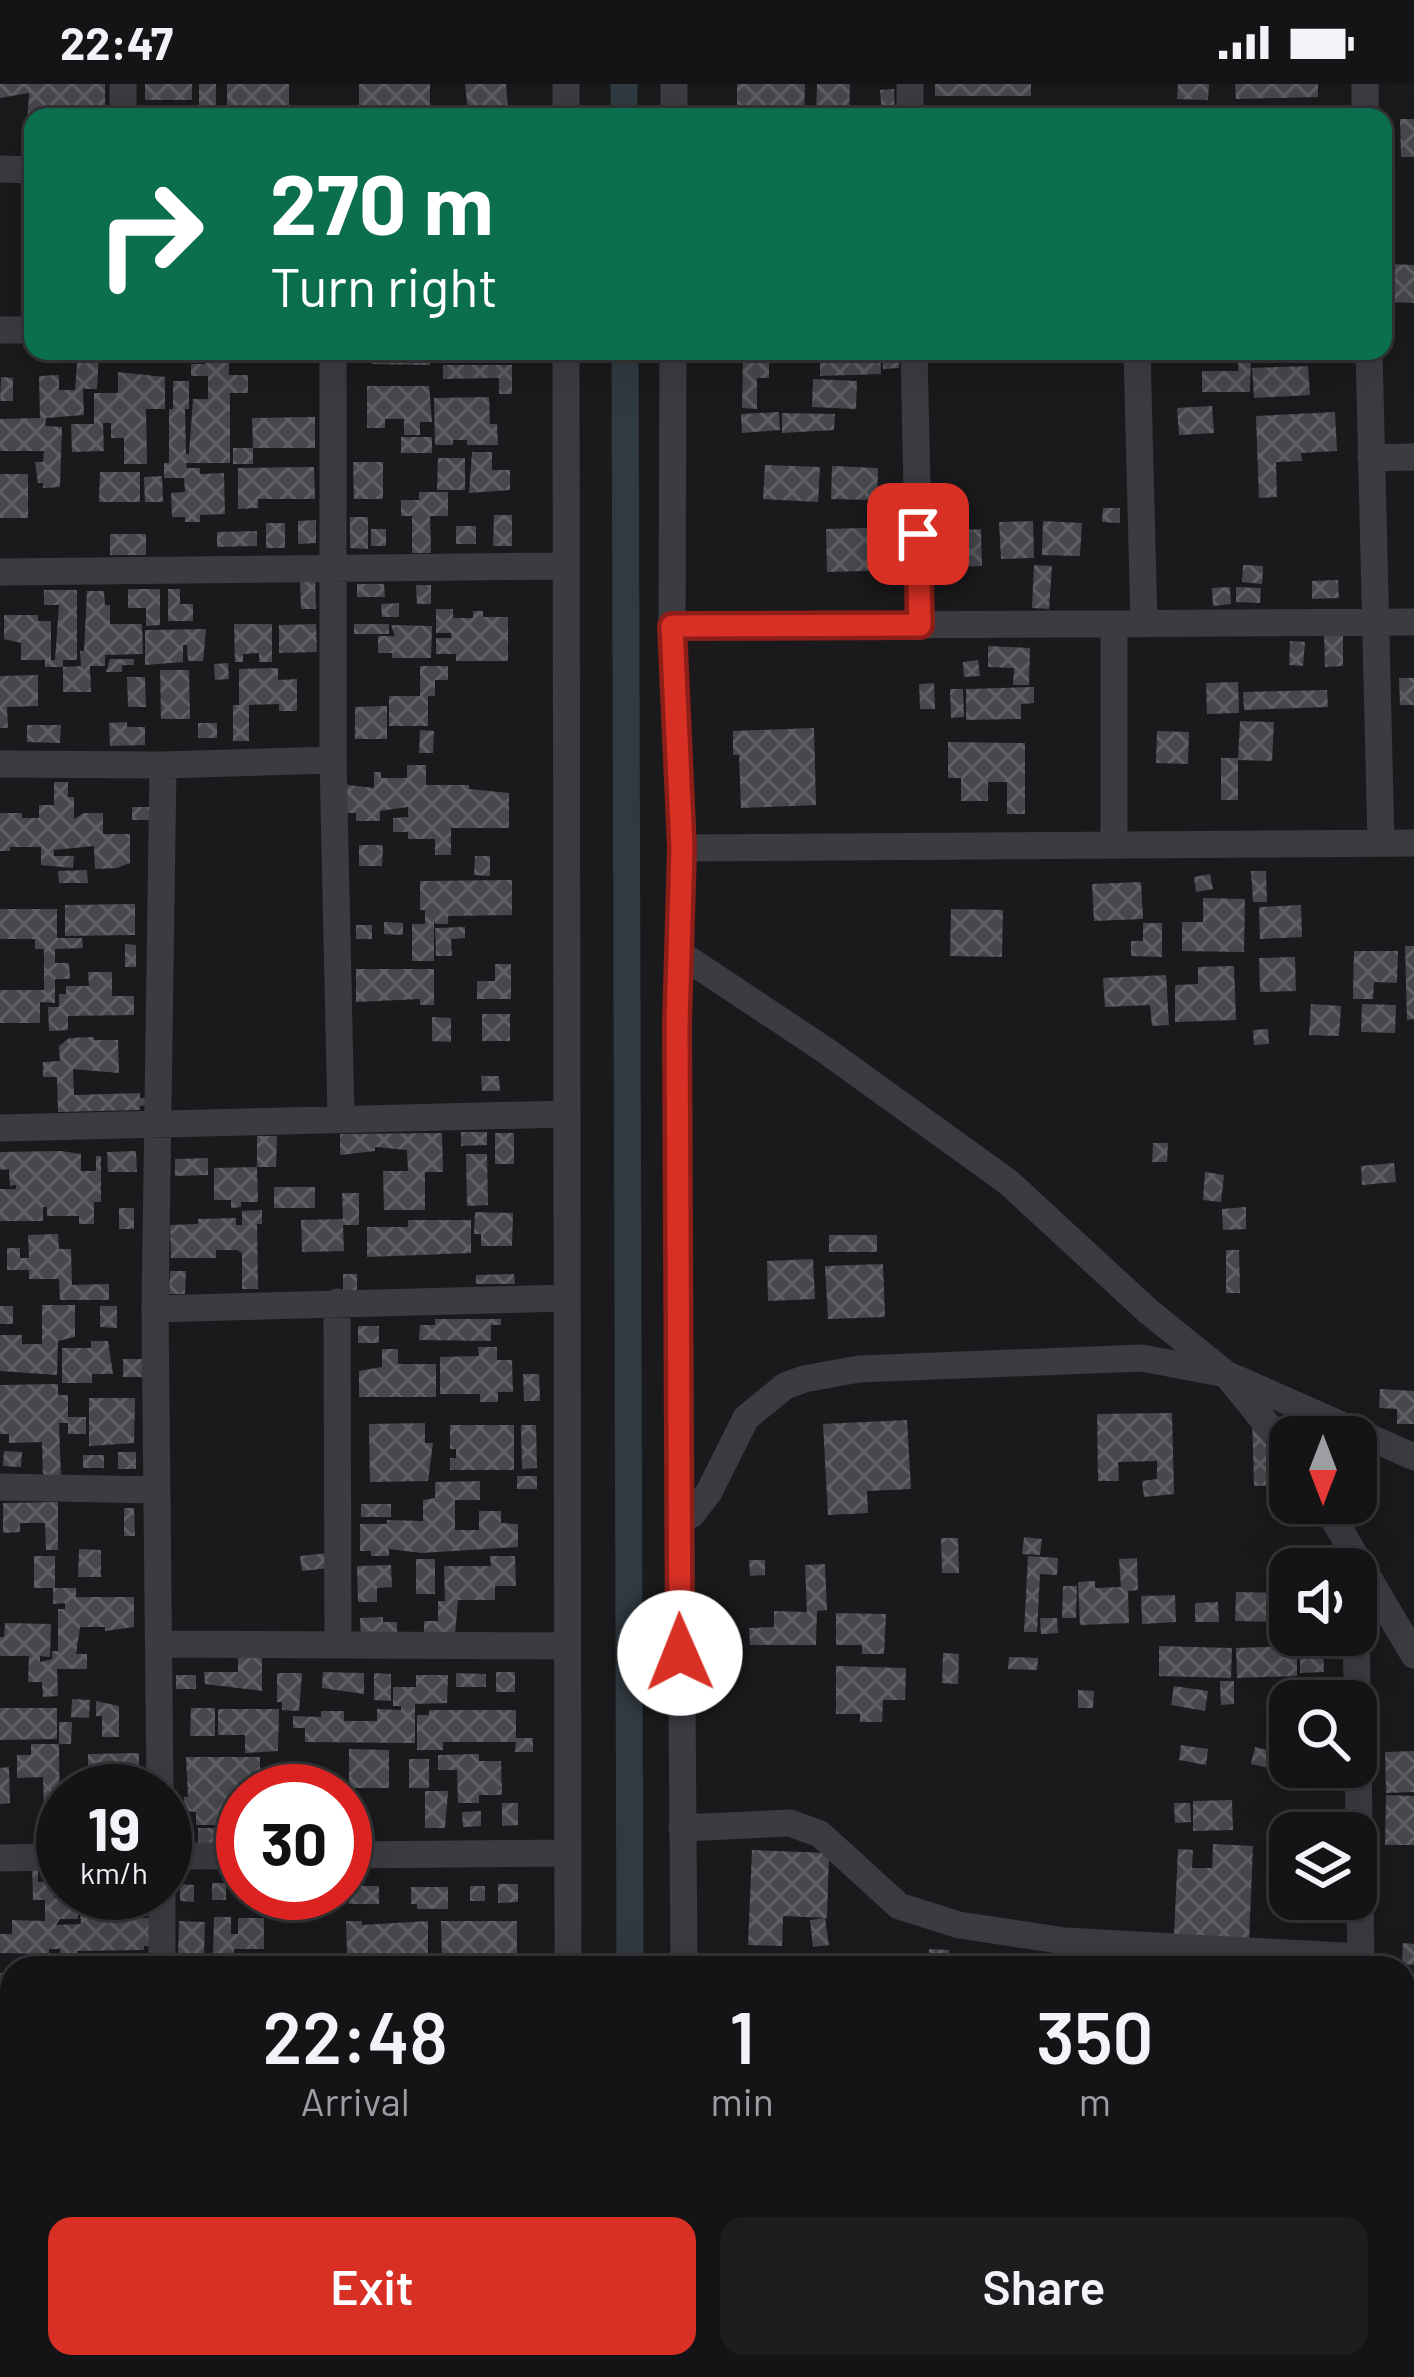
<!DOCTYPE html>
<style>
:root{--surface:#141416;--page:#1d1d1f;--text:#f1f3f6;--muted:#9d9ea1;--line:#333335;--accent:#d93025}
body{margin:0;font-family:Barlow,sans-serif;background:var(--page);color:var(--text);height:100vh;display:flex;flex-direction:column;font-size:45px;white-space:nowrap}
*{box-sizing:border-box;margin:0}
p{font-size:39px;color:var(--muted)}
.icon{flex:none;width:66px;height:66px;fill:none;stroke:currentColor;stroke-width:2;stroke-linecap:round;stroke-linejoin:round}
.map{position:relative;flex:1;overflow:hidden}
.panel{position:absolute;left:0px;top:1872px;width:1416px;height:423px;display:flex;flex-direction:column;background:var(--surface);border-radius:36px 36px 0 0;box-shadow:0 12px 48px #0002,0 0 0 3px var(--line)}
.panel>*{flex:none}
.banner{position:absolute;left:24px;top:24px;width:1368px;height:252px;border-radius:24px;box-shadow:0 12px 48px #0002,0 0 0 3px var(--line);background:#0b6e4f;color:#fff;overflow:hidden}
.needle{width:78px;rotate:180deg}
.controls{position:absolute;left:1269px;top:1332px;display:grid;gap:24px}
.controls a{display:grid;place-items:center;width:108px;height:108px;border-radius:24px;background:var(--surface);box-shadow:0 12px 48px #0002,0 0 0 3px var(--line);font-size:60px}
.speed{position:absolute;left:36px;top:1680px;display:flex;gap:24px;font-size:60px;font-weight:700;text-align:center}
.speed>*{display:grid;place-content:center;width:156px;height:156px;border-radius:50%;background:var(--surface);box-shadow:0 12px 48px #0002,0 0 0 3px var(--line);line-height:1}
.speed small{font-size:30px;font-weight:400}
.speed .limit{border:18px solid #d22;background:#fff;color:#111}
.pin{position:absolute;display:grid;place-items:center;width:102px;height:102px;color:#fff;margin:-51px;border-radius:24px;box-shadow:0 6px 18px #0006}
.me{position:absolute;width:132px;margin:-66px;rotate:359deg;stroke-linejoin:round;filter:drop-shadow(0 0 9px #0008)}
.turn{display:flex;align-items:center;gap:42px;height:252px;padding:0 48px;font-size:54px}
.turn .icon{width:156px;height:156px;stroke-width:2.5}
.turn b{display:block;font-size:84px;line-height:102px}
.eta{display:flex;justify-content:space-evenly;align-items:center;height:204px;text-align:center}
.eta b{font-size:72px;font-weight:600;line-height:84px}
.cta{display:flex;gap:24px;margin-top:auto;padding:24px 48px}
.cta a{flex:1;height:138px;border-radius:24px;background:var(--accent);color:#fff;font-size:48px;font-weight:600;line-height:138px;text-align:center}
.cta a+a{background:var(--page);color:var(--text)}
.status{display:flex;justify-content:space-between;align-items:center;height:84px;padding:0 60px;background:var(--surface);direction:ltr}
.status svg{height:33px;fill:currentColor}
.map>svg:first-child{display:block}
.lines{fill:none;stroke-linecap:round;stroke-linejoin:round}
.canal{stroke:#303a41;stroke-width:27}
.building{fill:url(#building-cross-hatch)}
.minor{stroke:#3b3c42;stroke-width:27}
.route-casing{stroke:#8d1f18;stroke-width:30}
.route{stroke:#d93025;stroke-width:21}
</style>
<div class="status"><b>22:47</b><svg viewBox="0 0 49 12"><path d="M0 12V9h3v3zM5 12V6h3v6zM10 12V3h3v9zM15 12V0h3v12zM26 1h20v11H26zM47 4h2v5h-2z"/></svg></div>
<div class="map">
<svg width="1414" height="2293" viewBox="0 0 1414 2293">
<defs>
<pattern id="building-cross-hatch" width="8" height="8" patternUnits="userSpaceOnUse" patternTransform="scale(3)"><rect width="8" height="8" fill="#47484d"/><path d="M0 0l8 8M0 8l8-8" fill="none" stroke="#5f6065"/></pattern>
</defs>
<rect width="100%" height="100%" fill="#1a1a1d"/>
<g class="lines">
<path class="canal" d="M624 0V33
M625 267 630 1884
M631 2283V2293"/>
</g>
<path class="building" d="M0 0H105V29L33 33V64H26L29 9 0 14Z
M145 0H192V16H145Z
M199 0H216V33H199Z
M227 0H289V33H260V27H227Z
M359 0H430V33H359Z
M465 0H506L508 23 468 27Z
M737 0H805L804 33H737Z
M817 0H850L849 31H816Z
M935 0H1031V12H935Z
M1178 0H1209L1208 16 1177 15Z
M1235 0H1318V13L1236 15Z
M894 5 895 31H882L880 6Z
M1400 35H1414V73H1401Z
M1389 180 1414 181V219L1389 218Z
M78 267H99L97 305H83L84 331 46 334 45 342 62 343 60 403 43 404V399H38L35 378H43L44 367H0V335L40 334 39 292 59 291V306H75Z
M206 267H229V291H248V309H230V379H186L187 384H200V390L224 389 225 430 200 431V438H185V433H172L171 409 185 408 184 394H164V379H169V325H173V297H189V325H185L186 370H189L193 315H208V292H191V280H206Z
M373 267H430V281L372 280Z
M434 267H488L489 276 435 277Z
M820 267H880L881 290 820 292Z
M882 267H899V284L883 285Z
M1238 267H1251L1250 308H1202V287H1238Z
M743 274H769V294H757V325L742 324Z
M443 281H512V310H499V294L443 295Z
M1308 282 1310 311 1254 314 1252 284Z
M118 288 165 293V325H146L147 380H124V354H111V339H103L104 367 72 368 71 340H94V309H118Z
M1 293 13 294V317H0Z
M813 295 857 297 856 325 812 323Z
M367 302H429L432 338H420V351H404V335H385V344H367Z
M489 313 490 340H497L498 361H467V356H453V361H435L434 314Z
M1212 322 1214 349 1179 351 1177 324Z
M779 328 780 346 742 349 741 330Z
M1335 328 1337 367 1301 369 1302 377 1276 378 1277 413 1259 414 1256 332Z
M782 329 835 330 834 346 782 349Z
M315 333V364H253L252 334Z
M401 353H432V369H401Z
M233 364H253V380H233Z
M472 368H492V386H510V406L469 409Z
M438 374H465V406H437Z
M353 378H383V415H354Z
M765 381 820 383 818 418 763 415Z
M832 382 878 384 877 416 831 415Z
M314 383 315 415H258V424L238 425V384Z
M100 388H140V418H99Z
M0 390H28V434H0Z
M162 392 163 418H145L144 393Z
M419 408H448V432H430L431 469H412V432H401V416H419Z
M1103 424H1120V439L1102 438Z
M494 431H512V462H493Z
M350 433H368V465L350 464Z
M316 436V459L298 460V437Z
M1033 437 1034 474 1001 475 999 438Z
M1043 437 1082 439 1080 472 1042 471Z
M266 439H285V464H266Z
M456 442H476V460H456Z
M895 443 897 486 827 488 826 445Z
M371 445H386V462H371Z
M981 445 982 482 946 483 945 447Z
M257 447V462L217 463V448Z
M110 450H146V471H110Z
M1034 481 1052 482 1049 525 1032 524Z
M1243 481 1263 482 1262 500 1242 498Z
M315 494 316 525H301L300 495Z
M1338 496 1339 514 1312 515V497Z
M357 500H384L385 513H357Z
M416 501H431V520H417Z
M1230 503 1231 520 1213 522 1212 504Z
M1236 503 1261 504 1260 519 1236 518Z
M128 505H160V541L146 542V524H128Z
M168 505H180V520H193V537H168Z
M44 506H77V576H63V583H45V576H21V559L4 555V531H38V537H51V576H55L59 521H44Z
M87 507H104L105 521H110V540H142L143 570 105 571V582H90L91 608H63V583L81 582 80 567H84Z
M399 519V533H382L381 520Z
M436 525H453V534H473V527H483V533H508V577H456V570H436V554H451V549H436Z
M234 540H272V578H259V569L243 570V578H235Z
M316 540 317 568 279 569V541Z
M354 540H389V550H354Z
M391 541 432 542 431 574H392V569H378V552H395Z
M206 545 203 577H188L187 561H183V578L145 581V546Z
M1343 551V582L1325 583 1324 552Z
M1290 557 1305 558 1303 582 1289 581Z
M988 562 1030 564 1029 601H1013L1014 584 988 583Z
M110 575H134V581H122V588H106Z
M978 576 980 592 964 593 963 578Z
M228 579 229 595 215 596 214 580Z
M420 582H448V596H435V612H428V642H389V612H420Z
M278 584V596L297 595V627H279V620L249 621V657H233V621H239V585Z
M160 586H189L190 635H161Z
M38 591V622L7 623 8 644H0V592Z
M127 593H145L146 623H128Z
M1399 594H1414V621H1400Z
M1238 598 1239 629 1207 630 1206 599Z
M934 599 935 625H920L919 600Z
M1034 603V619L1021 620V635L966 636V605Z
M950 605H963L964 633 951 634Z
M1327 606 1328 623 1244 626 1243 608Z
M387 622V655H355V623Z
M1240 637 1274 638 1272 677 1238 676Z
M127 638V643H145V661L110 662 109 639Z
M198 639H217V654H198Z
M27 641H61L60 659 27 658Z
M814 644 816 721 741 724 739 671H733V647Z
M420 646 434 647 433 669H419Z
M1157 647 1189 648 1188 680 1156 679Z
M948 658 1025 659V730H1007V698H988V717H961V694H948Z
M1221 674H1238V716H1221Z
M407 681H426V701H469V705L509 709V744H451V771H435V755H408V748H393V734L408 733V723L380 727V737H356V729H340V700L374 704V688H381V694H407Z
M54 698H68V713H74V735L84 729H103V750H130V779L117 784 95 785 94 762 54 766V772H74L73 784 41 781V763H10V767H0V729H22V734H39V721H54Z
M132 723H149L150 736H132Z
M359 761H383L382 782H359Z
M475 772H490V792L474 791Z
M87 786 88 799H59L58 787Z
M1251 787H1266L1267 818H1253Z
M1210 790 1213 805 1196 808 1194 793Z
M512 796V831L448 832V840H435L434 835V877H412V840H425V826H420V797Z
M1141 798 1143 835 1094 837 1092 800Z
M1203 814 1245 815 1244 868 1182 867V838H1203Z
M135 820V851L65 852V821Z
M1301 821 1302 853 1260 855 1259 823Z
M0 825H57V854H82L83 864 55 865V879H69L70 895H55V919L40 918V939H0V906H44V865H35V855H0Z
M951 825 1003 826 1002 873 950 872Z
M384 838 403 839V851L384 850Z
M1143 839H1162V873L1131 872V857H1143Z
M356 841H372V855H356Z
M465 843V854L451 855 452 872H436L435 844Z
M125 860 136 861V883H125Z
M1405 862H1414V935L1407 936Z
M1354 867H1398L1397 899 1374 898 1373 915H1353Z
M1295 873 1296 907 1260 908 1259 874Z
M495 880H511V915H477V897H495Z
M1234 882 1236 936 1175 938V901L1198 900V883Z
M356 885H434V921H420V915L356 918Z
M88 888H112V912H134V931L68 932V946L49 947 48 923H59V910H66V902H89Z
M1166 891 1169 941 1152 942 1150 921 1105 923 1103 894Z
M1311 920 1341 922 1339 952 1309 951Z
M1362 920 1396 921 1395 949 1361 948Z
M482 930H510V957H482Z
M432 933 451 934V958L432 957Z
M1268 945 1269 960 1254 961 1253 946Z
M94 953V956H118L119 989 73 985 74 1011 140 1009V1014H148V1021L140 1022V1026L58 1028 57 993H43V978L60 977 59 962 69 954Z
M481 992H499L500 1007H482Z
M461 1048H487V1061L461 1062Z
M442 1049 443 1088H425V1126H384L383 1087H408L407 1066 375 1063V1067L340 1071V1050Z
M495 1049H514V1080H495Z
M257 1052H277L276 1083H257Z
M1153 1059H1168L1167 1078H1152Z
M61 1067 81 1070V1087H96V1072H101V1118H94V1140H79V1132H47V1123H43V1137H0V1105H16V1101L10 1102 9 1085 0 1086V1068Z
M136 1067 137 1088H108L107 1068Z
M466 1070H487L488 1121 467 1122Z
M208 1074V1091L175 1092V1075Z
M1394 1079 1396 1098 1362 1101 1361 1082Z
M257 1083 258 1118H241V1123L231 1124V1116H214V1084Z
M1205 1088 1224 1091 1221 1118 1203 1116Z
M274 1103H315V1124H274Z
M342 1109H359V1141H343L344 1167 302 1168 301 1136 343 1135Z
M1246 1123V1145L1223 1146 1222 1125Z
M119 1124H134V1145H119Z
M262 1126V1140H257L258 1205H242V1169L237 1166H216V1174H171L170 1141 198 1140V1135L236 1134V1141H242V1127Z
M475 1128 513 1129 512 1162H481V1150H474Z
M408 1136H471V1169L367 1173V1143H408Z
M58 1150 59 1165H71L72 1201 109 1200V1216H60L59 1195H29V1186H7V1164H20V1174H29L28 1151Z
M829 1151H877V1168H829Z
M1226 1166H1239L1240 1209H1226Z
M813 1175 815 1215 768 1217 767 1177Z
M883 1180 885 1233 828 1235 825 1182Z
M170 1187H186L185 1210H169Z
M343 1190H357V1207L343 1206Z
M514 1190 515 1200H476V1191Z
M42 1221H75V1253L58 1257 57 1291 0 1287V1251H22V1260H42Z
M0 1222H13V1240H0Z
M100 1222H117V1244L100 1243Z
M435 1235H501V1241H491V1257L419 1256 420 1241H435Z
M358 1242H379V1259H358Z
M91 1257H108L113 1290H92V1299H62V1264H91Z
M478 1263H497V1276H512L513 1308H498V1318H480V1310H440V1273L479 1272Z
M382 1265H398V1280H436V1313H359V1287L382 1283Z
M123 1275H142V1293H123Z
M523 1290H539L540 1317H524Z
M58 1300V1311H68V1333H86V1350H68V1339H59L61 1393H43L42 1358 9 1359V1350H0V1301Z
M1380 1305 1414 1307V1340H1397V1325L1379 1324Z
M89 1314H135L134 1359 89 1362Z
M1172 1329 1174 1410 1144 1413 1142 1397 1157 1395V1377L1118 1378 1119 1397H1098L1097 1330Z
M1314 1333V1353H1290L1280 1376V1401L1254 1402 1252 1334Z
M907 1336 911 1405 867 1407 868 1429 828 1431 823 1340Z
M425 1339V1359H433L428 1397 370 1398 369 1340Z
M450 1341H514V1386H450V1374H456V1365H450Z
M521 1341H536L537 1384 522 1385Z
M4 1367 22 1368 21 1383 3 1382Z
M118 1368H136V1385H118Z
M83 1371H104V1384H83Z
M517 1392H537V1405H517Z
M480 1397V1416H455V1446H479V1427H501V1439L518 1440V1463L421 1469 389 1465V1472H371V1467H360V1440H387V1436L423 1437V1416L435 1414V1398Z
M58 1418V1466H46L45 1439H20V1448L3 1449V1419Z
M361 1420H391V1433H361Z
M124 1424H134L135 1452H124Z
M1024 1453 1042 1455 1040 1471 1022 1470Z
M941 1454H958L959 1489H942Z
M79 1465 101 1466V1493H78Z
M327 1469 329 1484 302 1487 300 1472Z
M34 1472H55V1504H34Z
M490 1472H515L516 1502H495V1516H458L455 1552 424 1553V1537H438V1517H445L444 1482H491Z
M1028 1472 1058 1474 1057 1491 1040 1490 1037 1548H1024Z
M1137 1474 1138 1506 1128 1507 1129 1539 1080 1541 1078 1498 1095 1497V1504L1121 1503 1119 1475Z
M416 1475H435V1510H416Z
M749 1476H765V1491L750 1492Z
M825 1480 827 1526 817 1527 816 1561H750L749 1544 774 1543V1527L807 1528 805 1481Z
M391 1481 392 1503 377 1504V1518H358L357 1482Z
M1063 1502H1077L1076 1534H1062Z
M53 1504H76V1513H134V1543L105 1547V1543H80L76 1570H87V1585H57L58 1612 43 1613 42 1598H28L29 1572H0V1553H4L5 1539 51 1540 50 1573 40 1572V1578L52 1575V1567H58V1525H65V1519L53 1520Z
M1236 1508 1282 1509V1538L1235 1537Z
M1175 1511 1176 1538 1142 1540 1141 1512Z
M1218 1518 1219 1538H1195V1519Z
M836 1529 886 1530 884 1570H862V1561H836Z
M383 1533V1538H397V1550L361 1555 360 1534Z
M1040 1534H1057L1058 1549 1041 1550Z
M1159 1562 1232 1564 1231 1594 1159 1592Z
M1297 1562V1592L1237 1594 1236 1564Z
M1323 1562 1324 1588 1300 1589V1563Z
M238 1568H262V1607L205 1600 204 1588H238Z
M943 1569 959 1570 958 1600 942 1599Z
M1009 1573 1038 1574 1037 1586 1008 1585Z
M836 1582 906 1584 905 1616H883L882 1638H860V1630H836Z
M323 1588 364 1589V1610L322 1604Z
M496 1588H515V1608H496Z
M277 1589H302L299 1627 282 1626V1618H277Z
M374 1589 391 1590V1617L374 1616Z
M456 1589 486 1590V1603H456Z
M176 1591H196V1605H176Z
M416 1591H448L447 1619 415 1620V1659L305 1658V1644H293V1632L321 1633V1627H344V1637H377V1625L401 1626V1622H393V1603H416Z
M1220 1597H1234V1620L1221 1621Z
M1174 1602 1208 1607 1205 1627 1171 1621Z
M1078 1606 1094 1607 1093 1624H1078Z
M72 1615 90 1616 89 1634 71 1633Z
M96 1617 119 1622V1653H102V1632H96Z
M0 1624H57V1655L0 1656Z
M191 1624H215V1652H190Z
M218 1625H279L278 1667 245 1669V1651H218Z
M429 1626H516V1658H443V1666H417V1631H429Z
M59 1638H72L71 1660H59Z
M516 1654H533V1668H515Z
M31 1660H59L60 1746H39V1728H44L43 1693 17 1694V1671H31Z
M1181 1661 1208 1665 1206 1681 1179 1676Z
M1255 1663 1281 1670 1277 1686 1251 1680Z
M349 1665 389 1666V1704H349Z
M1414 1667V1708L1386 1709 1385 1668Z
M139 1669V1707H88V1670Z
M479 1670V1677H501L502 1711H479V1719H458L457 1686H438V1671Z
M186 1673H260V1707H243V1730H233V1741H196V1728L183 1727 184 1713H188Z
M409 1675H429V1704H409Z
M9 1683 10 1719 0 1720V1684Z
M425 1707H448L445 1744H425Z
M1386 1711 1414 1712V1761H1385Z
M1232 1716 1233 1746 1193 1747V1717Z
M502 1719H518V1741L502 1742Z
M1174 1719H1190L1191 1738 1175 1739Z
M345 1725H361V1744H345Z
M481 1727V1742L463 1743 462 1728Z
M198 1744H235V1768L198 1760Z
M1273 1746H1290V1761H1274Z
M1213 1760 1253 1762 1249 1856 1174 1852 1178 1765 1193 1766 1192 1784H1212Z
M752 1766 829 1769 827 1834 783 1832 782 1862 748 1861Z
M32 1781H38V1798H54V1814H78V1835H60L56 1841 81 1840 80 1829H114V1822L142 1821V1834H152V1862H144V1866L77 1867 78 1876H60V1865H49V1870L0 1869V1850H12V1836L45 1837V1816H33Z
M212 1799H226V1816H212Z
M180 1800 194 1801V1818L180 1817Z
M498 1800H518V1818L498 1819Z
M348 1802H379V1820H349Z
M470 1802H485V1817H470Z
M411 1803H448V1825H417V1820H411Z
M214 1833H231V1850H238V1834H264V1865H234V1873H213Z
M825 1834 829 1861 813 1863 810 1836Z
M179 1837 205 1838 204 1872 178 1871Z
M346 1837H362V1841L428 1837V1870H418L419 1877H412V1871L361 1874V1869H347Z
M441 1837H517V1872L442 1873Z
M1403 1859 1414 1860V1881L1402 1880Z
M929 1865 949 1866 948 1884H928Z
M0 1889H12V1909H0Z
M0 2031H12V2065H0Z
M1404 2253H1414V2286L1404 2287Z
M377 2283 426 2287V2293H377Z
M449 2283H524V2293H449Z"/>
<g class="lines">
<path class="minor" d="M566 0V33
M910 0V33
M1365 0V33
M123 33V0
M674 33V0
M0 85 33 86
M0 246H33
M333 267V676L341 1033
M566 267 568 1884
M673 267 672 542 682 764 677 940 684 1884
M914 267 920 541
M1137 267 1144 540
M1369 267 1381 759
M1371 374 1414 373
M0 488 566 482
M1114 540V761
M672 542 1414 538
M0 680 163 681 333 676
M682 764 1414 759
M679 869 825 966 1008 1098 1148 1227 1226 1290 1290 1369
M0 1044 565 1030
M337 1218 338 1561
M155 1225 567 1214
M0 1403 157 1406
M1324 1419 1414 1571
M678 1438 692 1430 709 1408 746 1334 785 1302 804 1295 859 1285 1142 1274 1226 1290 1414 1373
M1356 1532 1361 1884
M159 1560 567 1562
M160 1707 155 1225 163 681
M682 1744 790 1739 820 1750 899 1822 959 1841 1065 1857 1361 1873
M345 1771 567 1769
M165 1772H243
M0 1774 63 1773
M162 1809V1884
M0 1978H12
M1404 2076H1414
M0 2187H12
M568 2283V2293
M929 2283V2293
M1360 2283V2293
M688 2285 809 2283
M347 2293 348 2283"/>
</g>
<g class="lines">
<defs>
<path id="route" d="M680 1569 677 940 682 764 672 542 920 541 918 450"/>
</defs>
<use href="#route" class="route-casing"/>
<use href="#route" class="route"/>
</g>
</svg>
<div class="controls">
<a><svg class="needle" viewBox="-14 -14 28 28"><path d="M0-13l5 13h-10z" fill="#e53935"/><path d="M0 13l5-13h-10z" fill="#9d9ea1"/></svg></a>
<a><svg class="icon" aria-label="sound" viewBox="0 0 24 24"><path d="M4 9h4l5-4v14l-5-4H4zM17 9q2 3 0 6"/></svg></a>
<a><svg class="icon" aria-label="search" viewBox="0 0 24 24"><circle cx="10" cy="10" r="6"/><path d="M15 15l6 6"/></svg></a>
<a><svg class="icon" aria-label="layers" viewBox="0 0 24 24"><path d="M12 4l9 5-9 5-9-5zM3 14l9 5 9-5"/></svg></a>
</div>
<div class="speed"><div>19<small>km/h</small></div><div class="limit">30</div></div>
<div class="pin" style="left:918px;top:450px;background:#d93025"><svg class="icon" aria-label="arrive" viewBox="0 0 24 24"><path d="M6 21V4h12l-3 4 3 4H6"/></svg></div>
<svg class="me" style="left:680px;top:1569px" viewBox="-20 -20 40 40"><circle r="19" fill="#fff"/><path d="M0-13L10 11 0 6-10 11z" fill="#d93025"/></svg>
<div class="banner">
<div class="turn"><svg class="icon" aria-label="right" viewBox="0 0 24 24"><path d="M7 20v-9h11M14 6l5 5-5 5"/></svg><div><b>270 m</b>Turn right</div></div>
</div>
<section class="panel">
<div class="eta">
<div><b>22:48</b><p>Arrival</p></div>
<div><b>1</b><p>min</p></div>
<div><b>350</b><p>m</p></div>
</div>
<div class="cta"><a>Exit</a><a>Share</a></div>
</section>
</div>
